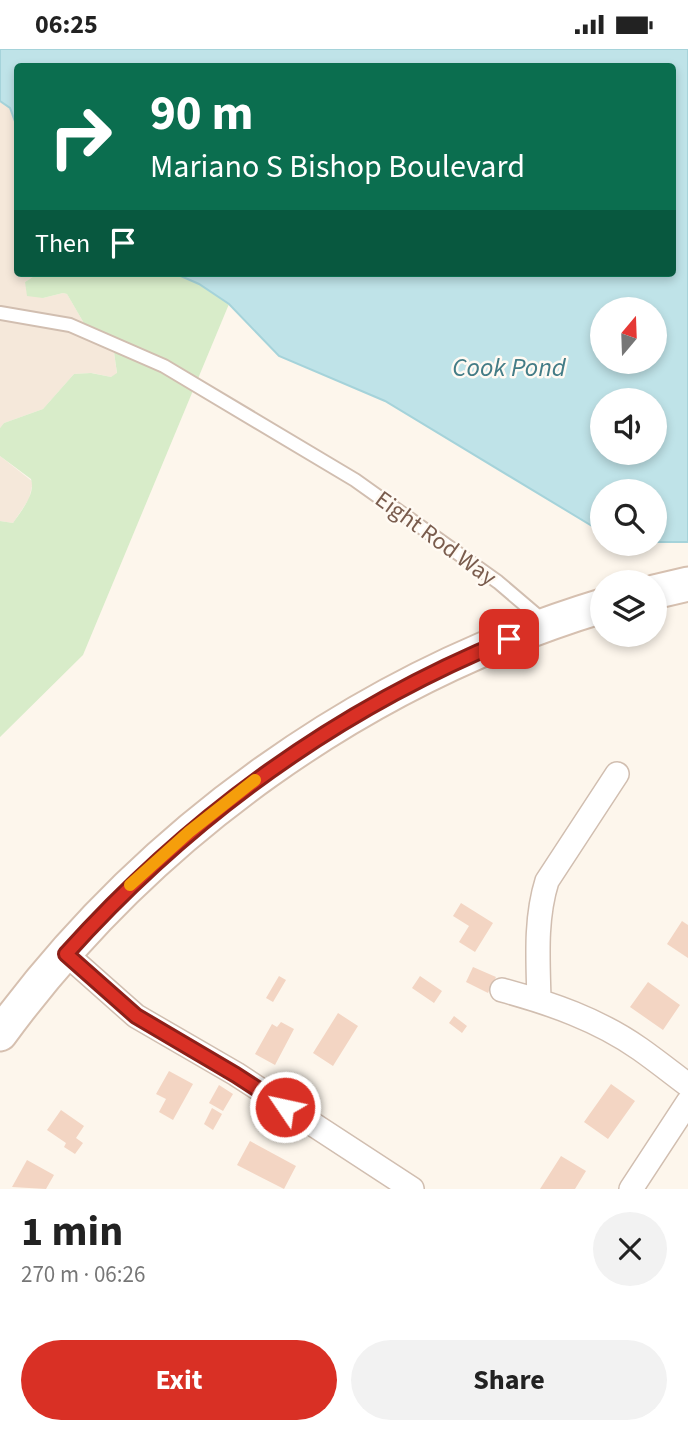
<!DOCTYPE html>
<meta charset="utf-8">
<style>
:root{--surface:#fff;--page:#f2f2f2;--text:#222;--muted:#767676;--accent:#d93025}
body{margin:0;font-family:"Source Sans 3",sans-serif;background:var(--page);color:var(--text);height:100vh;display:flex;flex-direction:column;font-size:26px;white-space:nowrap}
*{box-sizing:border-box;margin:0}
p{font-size:23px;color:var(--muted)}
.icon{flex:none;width:38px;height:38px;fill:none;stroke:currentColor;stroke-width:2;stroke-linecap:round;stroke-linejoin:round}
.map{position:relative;height:1140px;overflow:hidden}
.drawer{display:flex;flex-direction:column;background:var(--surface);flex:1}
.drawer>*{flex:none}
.hud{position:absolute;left:14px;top:14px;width:662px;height:214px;border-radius:7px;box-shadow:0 4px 10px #0003;background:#0b6e4f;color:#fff;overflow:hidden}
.needle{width:46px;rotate:19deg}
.fabs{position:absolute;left:590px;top:248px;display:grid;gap:14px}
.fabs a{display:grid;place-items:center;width:77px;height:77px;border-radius:50%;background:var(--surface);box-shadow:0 4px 10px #0003;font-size:35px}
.pin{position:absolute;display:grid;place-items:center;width:60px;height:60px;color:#fff;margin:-30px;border-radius:14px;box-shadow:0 4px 10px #0006}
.me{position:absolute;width:77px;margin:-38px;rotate:304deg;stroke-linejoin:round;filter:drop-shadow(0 0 5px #0008)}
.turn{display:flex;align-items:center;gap:24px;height:147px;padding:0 21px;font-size:32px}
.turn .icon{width:91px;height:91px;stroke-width:2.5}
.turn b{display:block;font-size:49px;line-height:60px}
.then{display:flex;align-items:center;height:66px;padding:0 21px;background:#0003;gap:14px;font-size:26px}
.round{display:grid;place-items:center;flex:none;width:74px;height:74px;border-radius:37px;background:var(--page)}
.overview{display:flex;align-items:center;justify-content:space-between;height:119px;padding:0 21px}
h1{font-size:42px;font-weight:700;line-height:52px}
.action{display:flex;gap:14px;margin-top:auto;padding:14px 21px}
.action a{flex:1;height:80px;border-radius:42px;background:var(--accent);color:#fff;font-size:28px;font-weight:700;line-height:80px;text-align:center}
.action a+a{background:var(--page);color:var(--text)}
.status{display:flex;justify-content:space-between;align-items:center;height:49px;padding:0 35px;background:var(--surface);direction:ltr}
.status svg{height:19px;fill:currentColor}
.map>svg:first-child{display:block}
.residential{fill:#f5e8da}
.green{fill:#d8ecc9}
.water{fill:#bfe3e8;stroke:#a5d3da;stroke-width:2;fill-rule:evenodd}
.building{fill:#f3d5c3}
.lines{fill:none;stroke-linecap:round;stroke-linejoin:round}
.service-casing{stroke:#d1beb0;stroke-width:16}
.minor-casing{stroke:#d1beb0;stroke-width:26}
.secondary-casing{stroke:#d6c0b0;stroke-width:37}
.service{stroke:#fff;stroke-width:12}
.minor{stroke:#fff;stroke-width:23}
.secondary{stroke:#fff;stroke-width:33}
.route-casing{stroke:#8d1f18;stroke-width:18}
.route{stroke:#d93025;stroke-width:12}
.slow{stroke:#f59e0b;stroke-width:12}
.labels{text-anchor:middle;stroke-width:5;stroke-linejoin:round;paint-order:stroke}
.street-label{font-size:24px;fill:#7a5c4d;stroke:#fffaf3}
.water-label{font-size:26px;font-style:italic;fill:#437c86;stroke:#fffaf3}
</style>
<div class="status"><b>06:25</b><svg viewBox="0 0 49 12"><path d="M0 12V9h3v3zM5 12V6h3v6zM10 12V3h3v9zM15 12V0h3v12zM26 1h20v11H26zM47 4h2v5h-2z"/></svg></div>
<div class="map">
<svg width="688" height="1140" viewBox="0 0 688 1140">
<rect width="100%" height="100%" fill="#fdf6ec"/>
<path class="residential" d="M0 52 10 59 17 78 18 224H39L25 233 43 249 63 244 67 245 92 288 114 303 117 325 111 328 92 324 74 325 43 360 4 374 0 379Z
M0 407 33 433 29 450 13 474 0 472Z"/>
<path class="green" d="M39 224H174L199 235 229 255 83 606 0 688V472L13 474C21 462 36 445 31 430L0 407V379L4 374 43 360 74 325 91 324 111 328 117 324 114 303 92 288 67 245 63 244 43 249 27 247 25 233Z"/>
<path class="water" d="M0 0H688V493H655L654 443H602V483L385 352 279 307 229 255 199 235 174 224H672V18H18L17 78 10 59 0 52ZM602 261H654V313H602ZM602 352H654V404H602Z"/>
<path class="building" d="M461 854 493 874 475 903 459 893 469 877 453 867Z
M682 872 688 876V909L667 895Z
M473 918 496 928 488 944 466 933Z
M279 927 286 931 273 953 266 949Z
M420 927 442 942 434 954 412 939Z
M648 933 680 956 663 981 630 958Z
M338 964 358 977 333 1017 313 1004Z
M454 967 467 977 462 984 449 974Z
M281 973 294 980 275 1016 255 1005 272 975 277 978Z
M169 1022 193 1035 173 1071 159 1063 166 1050 156 1045Z
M611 1035 635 1052 608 1090 584 1073Z
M219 1036 233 1045 223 1062 209 1054Z
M212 1059 222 1065 213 1081 204 1075Z
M61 1061 84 1077 76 1089 83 1094 75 1105 64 1098 66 1094 47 1081Z
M250 1092 296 1117 284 1140 237 1116Z
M561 1107 586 1122 575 1140H540Z
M27 1111 54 1126 46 1140 12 1138Z"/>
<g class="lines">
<defs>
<path id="service" d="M0 264 70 276 164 317 355 431 498 533 545 573"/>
<path id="minor" d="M66 905 136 967 236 1025 412 1140
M502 941C550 954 599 971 640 1000 657 1012 672 1024 688 1036
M539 951C538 911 535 870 547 832L617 725
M631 1140 688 1053"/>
<path id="secondary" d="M654 543 688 535
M0 985C148 783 362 630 602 557"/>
</defs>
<use href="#service" class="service-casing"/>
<use href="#minor" class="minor-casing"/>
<use href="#secondary" class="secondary-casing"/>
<use href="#service" class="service"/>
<use href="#minor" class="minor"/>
<use href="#secondary" class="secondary"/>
</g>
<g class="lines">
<defs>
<path id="route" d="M285 1058 236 1026 136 967 66 905C189 768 338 660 509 590"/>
</defs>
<use href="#route" class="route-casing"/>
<use href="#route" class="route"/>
<path class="slow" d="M130 836 189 783 255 731"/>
</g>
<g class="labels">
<g class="street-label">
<text transform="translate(436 489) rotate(36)" y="8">Eight Rod Way</text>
</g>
<g class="water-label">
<text x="509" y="327">Cook Pond</text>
</g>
</g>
</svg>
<div class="fabs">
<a><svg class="needle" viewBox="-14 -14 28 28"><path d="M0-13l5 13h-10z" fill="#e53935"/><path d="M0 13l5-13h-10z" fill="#767676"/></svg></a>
<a><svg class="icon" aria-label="sound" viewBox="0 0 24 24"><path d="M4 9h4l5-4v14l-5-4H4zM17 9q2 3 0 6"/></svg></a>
<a><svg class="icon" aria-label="search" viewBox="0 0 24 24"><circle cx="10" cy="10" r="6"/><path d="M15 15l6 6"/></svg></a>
<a><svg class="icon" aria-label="layers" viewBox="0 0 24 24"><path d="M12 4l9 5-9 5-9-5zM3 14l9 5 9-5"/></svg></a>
</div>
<div class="pin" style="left:509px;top:590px;background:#d93025"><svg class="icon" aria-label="arrive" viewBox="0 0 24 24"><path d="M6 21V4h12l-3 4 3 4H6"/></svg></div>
<svg class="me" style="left:285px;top:1058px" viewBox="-20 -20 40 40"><circle r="17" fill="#d93025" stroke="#fff" stroke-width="3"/><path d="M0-11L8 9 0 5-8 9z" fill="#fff"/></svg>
<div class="hud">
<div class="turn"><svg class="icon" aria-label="right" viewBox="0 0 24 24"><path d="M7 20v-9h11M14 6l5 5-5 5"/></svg><div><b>90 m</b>Mariano S Bishop Boulevard</div></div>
<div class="then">Then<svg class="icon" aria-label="arrive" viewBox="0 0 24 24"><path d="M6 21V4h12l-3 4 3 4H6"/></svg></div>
</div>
</div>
<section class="drawer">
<div class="overview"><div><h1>1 min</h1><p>270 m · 06:26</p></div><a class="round"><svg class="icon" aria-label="close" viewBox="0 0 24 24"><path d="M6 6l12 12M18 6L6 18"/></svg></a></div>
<div class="action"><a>Exit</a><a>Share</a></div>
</section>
